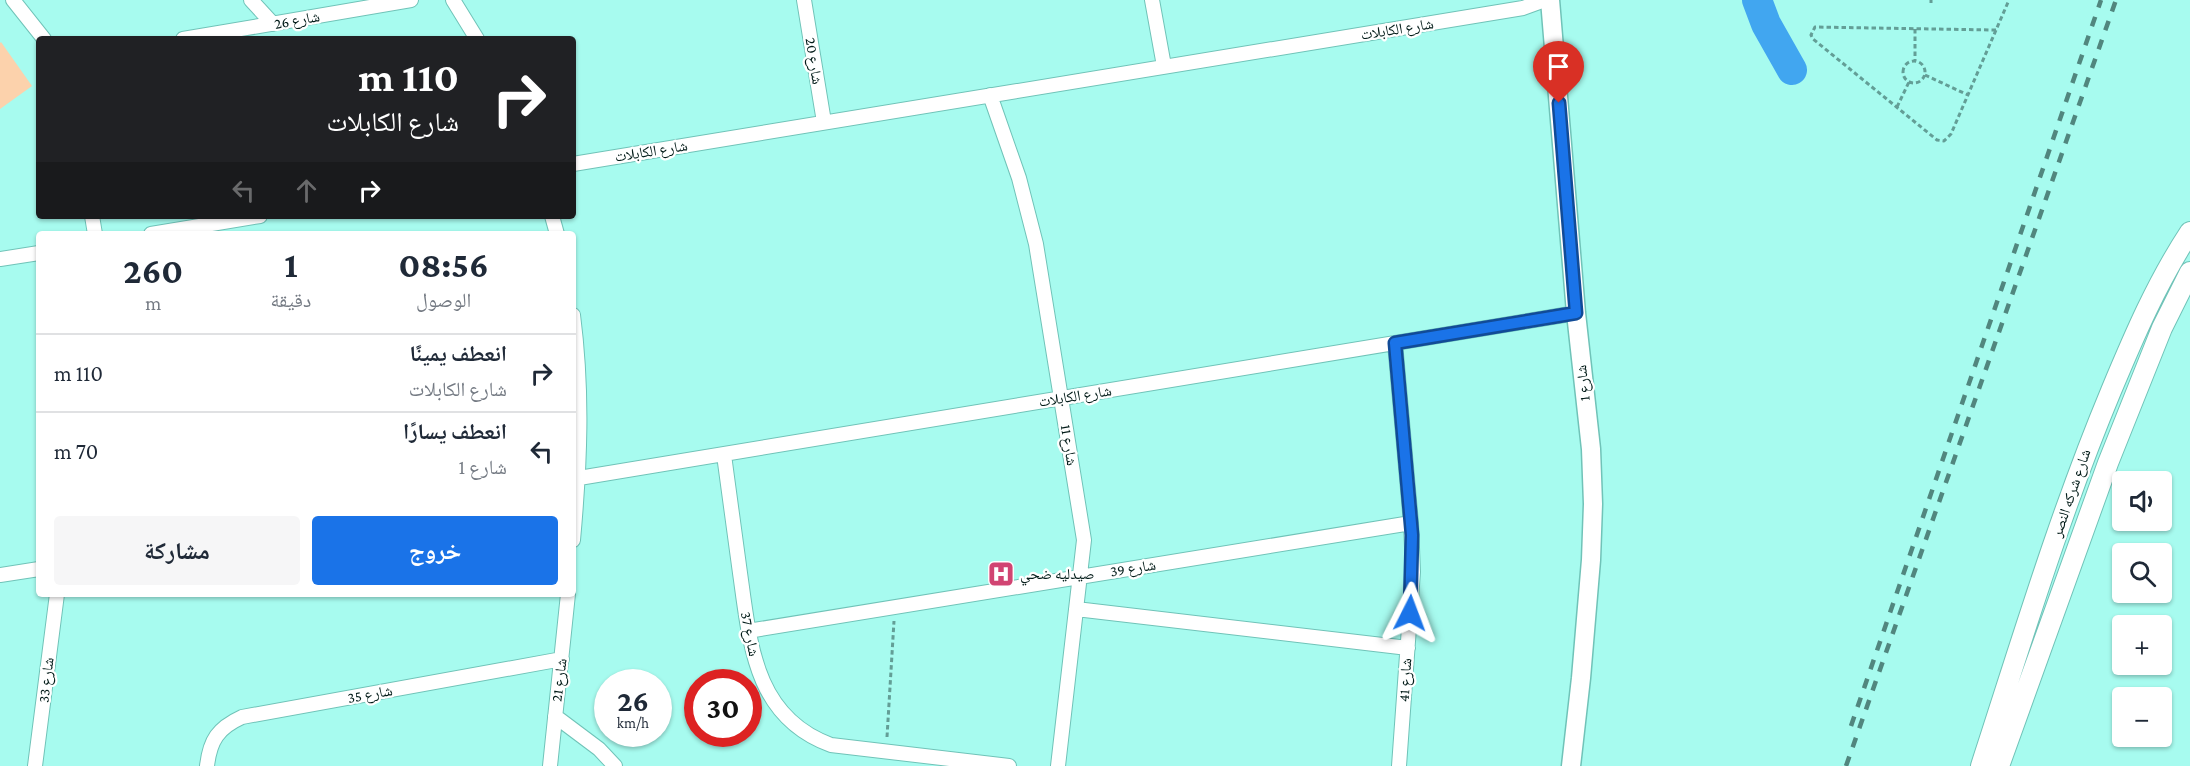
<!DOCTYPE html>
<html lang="ar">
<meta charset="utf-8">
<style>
:root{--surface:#fff;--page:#f6f6f7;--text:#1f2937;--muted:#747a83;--line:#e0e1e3;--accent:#1a73e8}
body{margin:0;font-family:"Crimson Pro","Noto Naskh Arabic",serif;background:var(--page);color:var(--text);direction:rtl;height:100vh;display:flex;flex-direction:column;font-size:22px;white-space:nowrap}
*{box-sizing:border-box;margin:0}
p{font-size:20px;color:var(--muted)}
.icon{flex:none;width:33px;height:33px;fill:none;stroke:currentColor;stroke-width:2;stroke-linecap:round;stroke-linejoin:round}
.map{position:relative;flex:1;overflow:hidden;direction:ltr}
.side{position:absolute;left:36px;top:231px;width:540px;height:366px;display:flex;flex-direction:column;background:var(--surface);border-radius:6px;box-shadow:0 2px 4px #0004;direction:rtl}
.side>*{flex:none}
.hud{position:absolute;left:36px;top:36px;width:540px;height:183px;border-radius:6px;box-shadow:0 2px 4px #0004;direction:rtl;background:#202124;color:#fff;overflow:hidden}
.controls{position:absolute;left:2112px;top:471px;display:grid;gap:12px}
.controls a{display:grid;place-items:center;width:60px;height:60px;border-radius:6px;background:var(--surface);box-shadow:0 2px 4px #0004;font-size:30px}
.speed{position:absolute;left:594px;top:669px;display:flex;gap:12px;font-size:30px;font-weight:700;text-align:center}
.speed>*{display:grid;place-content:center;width:78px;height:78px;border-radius:50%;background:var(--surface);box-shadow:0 2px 4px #0004;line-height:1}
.speed small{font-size:15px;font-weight:400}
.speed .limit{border:9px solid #d22;background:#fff;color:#111}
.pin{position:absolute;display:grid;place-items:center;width:51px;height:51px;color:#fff;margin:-62px -26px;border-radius:50% 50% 50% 0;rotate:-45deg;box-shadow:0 0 6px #0007}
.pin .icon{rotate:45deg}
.me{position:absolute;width:66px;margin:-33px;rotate:3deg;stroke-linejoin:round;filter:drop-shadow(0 0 4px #0008)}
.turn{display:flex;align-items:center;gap:21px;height:126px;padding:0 18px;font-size:27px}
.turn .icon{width:78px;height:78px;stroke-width:2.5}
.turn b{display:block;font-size:42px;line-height:51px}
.lanes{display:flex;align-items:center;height:57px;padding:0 18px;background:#0003;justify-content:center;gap:30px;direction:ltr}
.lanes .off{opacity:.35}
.eta{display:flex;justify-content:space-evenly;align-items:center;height:102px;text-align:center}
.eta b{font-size:36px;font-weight:700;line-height:42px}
.primary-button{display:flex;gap:12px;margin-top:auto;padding:12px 18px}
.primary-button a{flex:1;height:69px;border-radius:6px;background:var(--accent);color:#fff;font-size:24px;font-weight:700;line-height:69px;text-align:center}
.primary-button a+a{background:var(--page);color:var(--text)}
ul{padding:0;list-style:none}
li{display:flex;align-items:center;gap:18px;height:78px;padding:0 18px;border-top:2px solid var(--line)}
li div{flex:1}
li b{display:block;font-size:22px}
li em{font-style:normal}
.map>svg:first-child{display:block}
.pitch{fill:#fcd2ac}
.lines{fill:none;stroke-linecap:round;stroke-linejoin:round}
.river{stroke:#41a6f0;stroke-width:30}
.minor-casing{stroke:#70c3b8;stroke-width:16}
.tertiary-casing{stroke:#70c3b8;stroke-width:21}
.secondary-casing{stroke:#70c3b8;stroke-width:22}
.path{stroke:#639e96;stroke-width:3;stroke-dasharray:4.5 3;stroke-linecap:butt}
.minor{stroke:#fff;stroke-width:14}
.tertiary{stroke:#fff;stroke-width:18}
.secondary{stroke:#fff;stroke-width:20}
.rail{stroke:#51867e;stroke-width:4.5;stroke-dasharray:10 10;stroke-linecap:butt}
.route-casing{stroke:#114b97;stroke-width:15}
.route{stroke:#1a73e8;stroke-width:10}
.labels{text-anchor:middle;stroke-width:4.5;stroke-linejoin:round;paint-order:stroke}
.street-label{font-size:15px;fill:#021b18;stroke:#fff}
.poi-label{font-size:15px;fill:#021b18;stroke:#fff;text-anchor:start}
</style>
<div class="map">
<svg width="2190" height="766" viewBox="0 0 2190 766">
<rect width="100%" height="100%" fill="#a7fbef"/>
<path class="pitch" d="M1 42 32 86 0 109V43Z"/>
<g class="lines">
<path class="river" d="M1757 0 1766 24 1792 70"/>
<defs>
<path id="minor" d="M13 0 44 39
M251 0 273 24
M453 0 477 39
M804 0 824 122
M1152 0 1164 66
M183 39 411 0
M990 95 1019 178 1036 244 1084 540 1058 766
M573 164 1523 8 1545 0
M92 216 95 234
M552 216 557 234
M151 234 260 216
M0 259 39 253
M573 315C583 392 580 463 573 540
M1395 343 1411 523 1413 572 1399 766
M724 455C729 494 735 534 740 573 750 643 754 717 831 745L1009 766
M573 479 1576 313
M0 575 39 569
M1076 609 1408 648
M748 631 1411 523
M555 716 599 749 615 766
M35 766 57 594
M207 766C210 740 218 728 242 717L562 659
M550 766 568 594"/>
<path id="tertiary" d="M1550 0 1576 313 1591 449 1593 504 1591 560 1581 678 1571 766"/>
<path id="secondary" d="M1981 766C2022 640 2060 513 2111 391 2134 336 2157 282 2190 232
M1999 766 2108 463 2162 328 2190 272"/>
</defs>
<use href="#minor" class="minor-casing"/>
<use href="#tertiary" class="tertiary-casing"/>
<use href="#secondary" class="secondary-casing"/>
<path class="path" d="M1931 3V0
M1915 29V61
M1996 30 1815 27 1811 35 1813 39 1937 140 1944 141 1951 134 2009 0
M1903 72a11 11 0 1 1 22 0a11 11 0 1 1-22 0Z
M1925 75 1968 95
M1897 107 1909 82
M887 737 894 621"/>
<use href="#minor" class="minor"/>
<use href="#tertiary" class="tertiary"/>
<use href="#secondary" class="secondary"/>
<path class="rail" d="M1851 726 2101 0
M1846 766 2116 0"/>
</g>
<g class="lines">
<defs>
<path id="route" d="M1410 613 1412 535 1395 343 1576 313 1559 103"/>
</defs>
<use href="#route" class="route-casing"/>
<use href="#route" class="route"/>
</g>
<defs>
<symbol id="hospital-square" viewBox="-11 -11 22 22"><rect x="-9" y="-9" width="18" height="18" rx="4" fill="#d14472" stroke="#fff"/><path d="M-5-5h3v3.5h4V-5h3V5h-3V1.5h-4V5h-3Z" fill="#fff"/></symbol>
</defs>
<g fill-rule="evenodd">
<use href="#hospital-square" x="986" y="559" width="30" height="30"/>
</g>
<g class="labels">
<g class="street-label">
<text transform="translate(297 20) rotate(-10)" y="5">شارع 26</text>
<text transform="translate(1397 29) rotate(-9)" y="5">شارع الكابلات</text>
<text transform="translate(814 61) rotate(81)" y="5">شارع 20</text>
<text transform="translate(651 151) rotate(-9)" y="5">شارع الكابلات</text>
<text transform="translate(1583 383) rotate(-96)" y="5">شارع 1</text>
<text transform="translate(1075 396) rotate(-9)" y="5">شارع الكابلات</text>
<text transform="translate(1069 445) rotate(81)" y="5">شارع 11</text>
<text transform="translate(2071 493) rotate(-71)" y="5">شارع شركه النصر</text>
<text transform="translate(1133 568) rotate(-9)" y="5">شارع 39</text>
<text transform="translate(750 634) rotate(79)" y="5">شارع 37</text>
<text transform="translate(46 680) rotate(-83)" y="5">شارع 33</text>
<text transform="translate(559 680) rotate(-83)" y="5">شارع 21</text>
<text transform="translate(1405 680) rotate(-86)" y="5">شارع 41</text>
<text transform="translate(370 694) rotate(-10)" y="5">شارع 35</text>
</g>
<g class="poi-label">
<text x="1020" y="579">صيدليه ضحي</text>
</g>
</g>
</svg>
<div class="controls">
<a><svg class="icon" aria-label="sound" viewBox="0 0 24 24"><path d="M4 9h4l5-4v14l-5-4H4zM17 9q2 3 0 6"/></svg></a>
<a><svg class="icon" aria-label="search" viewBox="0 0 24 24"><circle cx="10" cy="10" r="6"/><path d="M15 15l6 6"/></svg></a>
<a>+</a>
<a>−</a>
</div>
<div class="speed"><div>26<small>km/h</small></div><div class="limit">30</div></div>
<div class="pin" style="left:1559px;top:103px;background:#d93025"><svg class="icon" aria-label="arrive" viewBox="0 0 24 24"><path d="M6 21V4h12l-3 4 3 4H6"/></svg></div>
<svg class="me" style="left:1410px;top:613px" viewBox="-20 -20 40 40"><path d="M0-17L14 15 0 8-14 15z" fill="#1a73e8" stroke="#fff" stroke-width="4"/></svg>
<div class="hud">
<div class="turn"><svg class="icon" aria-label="right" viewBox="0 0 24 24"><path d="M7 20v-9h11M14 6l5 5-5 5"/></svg><div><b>110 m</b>شارع الكابلات</div></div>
<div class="lanes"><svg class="icon off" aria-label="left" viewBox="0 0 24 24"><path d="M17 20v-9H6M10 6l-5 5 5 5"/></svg><svg class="icon off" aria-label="ahead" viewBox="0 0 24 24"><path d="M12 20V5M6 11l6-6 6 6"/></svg><svg class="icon" aria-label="right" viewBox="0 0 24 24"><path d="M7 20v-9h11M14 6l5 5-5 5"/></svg></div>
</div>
<section class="side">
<div class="eta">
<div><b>08:56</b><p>الوصول</p></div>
<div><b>1</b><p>دقيقة</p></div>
<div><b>260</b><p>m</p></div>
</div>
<ul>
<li><svg class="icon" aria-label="right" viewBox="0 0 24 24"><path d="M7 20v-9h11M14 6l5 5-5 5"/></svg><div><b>انعطف يمينًا</b><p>شارع الكابلات</p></div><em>110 m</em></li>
<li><svg class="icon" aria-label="left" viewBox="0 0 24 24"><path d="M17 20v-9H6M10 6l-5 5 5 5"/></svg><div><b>انعطف يسارًا</b><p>شارع 1</p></div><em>70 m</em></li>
</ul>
<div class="primary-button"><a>خروج</a><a>مشاركة</a></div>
</section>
</div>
